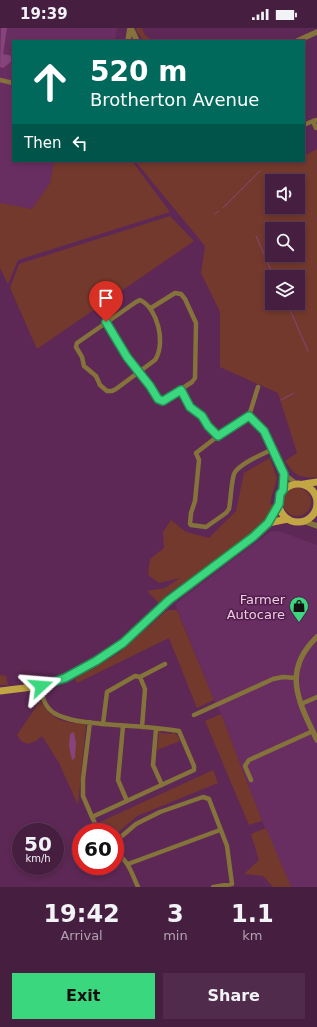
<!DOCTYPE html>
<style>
:root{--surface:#461e40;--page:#502b4b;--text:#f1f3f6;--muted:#b0a2b1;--line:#5e3c59;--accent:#3bd77f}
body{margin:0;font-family:"DejaVu Sans",sans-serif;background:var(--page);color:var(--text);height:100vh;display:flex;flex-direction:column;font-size:15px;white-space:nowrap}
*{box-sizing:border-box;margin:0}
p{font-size:13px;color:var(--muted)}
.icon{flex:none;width:22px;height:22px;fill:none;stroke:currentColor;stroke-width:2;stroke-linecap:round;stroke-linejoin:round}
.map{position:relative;height:859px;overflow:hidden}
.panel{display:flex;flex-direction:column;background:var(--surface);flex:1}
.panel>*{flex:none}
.banner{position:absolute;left:12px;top:12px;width:293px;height:122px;border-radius:0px;box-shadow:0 2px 6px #0003,0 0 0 1px var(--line);background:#00695c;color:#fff;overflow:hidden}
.buttons{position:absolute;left:265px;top:146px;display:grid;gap:8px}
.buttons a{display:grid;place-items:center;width:40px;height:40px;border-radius:0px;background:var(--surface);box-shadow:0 2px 6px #0003,0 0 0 1px var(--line);font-size:20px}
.speed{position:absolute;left:12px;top:795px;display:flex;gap:8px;font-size:20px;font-weight:700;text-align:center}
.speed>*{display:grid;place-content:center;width:52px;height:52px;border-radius:50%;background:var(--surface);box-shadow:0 2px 6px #0003,0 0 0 1px var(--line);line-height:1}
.speed small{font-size:10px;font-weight:400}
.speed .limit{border:6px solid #d22;background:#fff;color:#111}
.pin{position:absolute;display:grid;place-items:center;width:34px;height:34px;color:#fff;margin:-41px -17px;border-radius:50% 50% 50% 0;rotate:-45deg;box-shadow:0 0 4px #0007}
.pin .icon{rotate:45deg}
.me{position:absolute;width:44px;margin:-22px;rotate:71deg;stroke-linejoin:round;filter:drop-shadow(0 0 3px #0008)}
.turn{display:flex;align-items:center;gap:14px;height:84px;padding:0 12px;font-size:18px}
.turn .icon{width:52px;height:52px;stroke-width:2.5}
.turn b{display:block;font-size:28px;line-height:34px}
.then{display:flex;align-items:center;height:38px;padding:0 12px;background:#0003;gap:8px;font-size:15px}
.eta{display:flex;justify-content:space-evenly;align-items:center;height:68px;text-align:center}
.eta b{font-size:24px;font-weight:700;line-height:28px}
.cta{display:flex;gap:8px;margin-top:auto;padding:8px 12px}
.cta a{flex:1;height:46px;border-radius:0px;background:var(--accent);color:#111;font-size:16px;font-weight:700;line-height:46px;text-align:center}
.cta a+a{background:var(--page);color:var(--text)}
.status{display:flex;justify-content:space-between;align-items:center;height:28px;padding:0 20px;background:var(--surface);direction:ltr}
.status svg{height:11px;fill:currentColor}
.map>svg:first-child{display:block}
.built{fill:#692e61}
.green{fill:#73392c;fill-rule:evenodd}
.water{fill:#87447c}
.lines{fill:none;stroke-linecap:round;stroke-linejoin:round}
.stream{stroke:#87447c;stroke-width:1}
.minor{stroke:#84733a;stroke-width:4.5}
.tertiary{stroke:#84733a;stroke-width:5.5}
.primary{stroke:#c1a643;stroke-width:7}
.route-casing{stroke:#268c53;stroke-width:10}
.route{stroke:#3bd77f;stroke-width:7}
.labels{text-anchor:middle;stroke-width:3;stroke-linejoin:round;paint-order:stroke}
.poi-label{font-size:13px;fill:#eccbe5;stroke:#511d4a;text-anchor:end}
</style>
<div class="status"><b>19:39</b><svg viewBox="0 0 49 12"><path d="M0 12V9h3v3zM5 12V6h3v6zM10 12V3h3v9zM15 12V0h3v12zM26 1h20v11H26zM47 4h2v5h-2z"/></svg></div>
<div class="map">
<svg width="317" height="859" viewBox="0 0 317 859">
<rect width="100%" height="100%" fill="#5d2855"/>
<path class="built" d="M0 0H117L115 13H13V133H54L50 155 32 181 0 175Z
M279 503 317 517V859H291L262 793 221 686 214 672 175 576 270 504Z"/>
<path class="green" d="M136 0H142L145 7 153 13H144L137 4Z
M317 121V449C299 450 295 448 285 433L297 425 278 365 220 339V284L201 245 205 218 135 133H304V128ZM272 153H298V179H272ZM272 201H298V227H272ZM272 249H298V275H272Z
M54 133H132L170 184 18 232 8 256 0 240V175L32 181 50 155Z
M170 188 194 213 37 321 10 260 19 236Z
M270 430 277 450 270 475 274 479 268 490 252 506 168 566 159 575 147 563 165 560 180 550 159 555 148 547 150 531 164 520 163 504 171 492 186 504 209 510 236 483 244 445Z
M283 474a14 14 0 1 1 28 0a14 14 0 1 1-28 0Z
M169 582H177L214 672 197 680 169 610 77 655 75 651 119 625 165 584Z
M0 647 6 648 8 657H0Z
M40 673C57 695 59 693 86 696L78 777 59 735 42 708 36 713 28 716 21 713 17 707Z
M221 686 262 793 249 797 205 693Z
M160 703 161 705 171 706 173 704 177 707 180 713 157 722 159 706 157 704Z
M213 742 218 755 137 788 115 807V804H105L100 794Z
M266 800 291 859H273L263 848 244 846 259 832 251 806Z"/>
<path class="water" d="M1 0H7L3 26 13 28 12 33 3 40 0 39Z
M74 704 76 715 75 730 72 732 69 718 70 706Z"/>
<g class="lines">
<path class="stream" d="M223 180 260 143
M215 186 219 183
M256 208 274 249
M287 275 308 323
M281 372 294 365"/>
<path class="minor" d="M0 52 13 55
M306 96 313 93
M316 100 313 93 317 92
M140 272C158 280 166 316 155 332L116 361 112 363H107L100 357 96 348 84 338 82 329 76 319 77 315 136 274Z
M106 294C112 302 115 311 120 319 129 332 139 344 149 356 154 363 155 370 163 373L192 354 195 350 196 295 185 271 181 266 175 265 151 280
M181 362 190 379 202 387 208 397 218 408
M249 388 258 359
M273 421C263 426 238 436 234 446 231 456 231 470 229 481L226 485 206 499 191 497 190 496 191 485 195 473 199 432 196 425 218 408 249 388 264 403 273 421 284 446 283 462
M284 446 296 455
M140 649 165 636
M41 658C42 669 44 678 54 685 67 693 87 694 102 696 128 698 154 699 179 703L194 738V742L92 789 83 768V751L90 694
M301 676 317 669
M194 687 273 651 283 649 296 650
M103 696 107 664 135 648 140 649 145 661 142 699
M123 698 118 752 127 773
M156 701 153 737 162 757
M251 752 245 738 249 732 313 703
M92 789 99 804
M115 814 136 796 160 784 203 769 209 771 227 818 232 856 213 859
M115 825C128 831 132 846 138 859
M128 836 220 802"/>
<path class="tertiary" d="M131 0 137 13
M128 13 130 0
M297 13 317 4
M316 481 317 485
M303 493 317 498
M317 609C281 643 299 675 317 712"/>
<path class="primary" d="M279 475a19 19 0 1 1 38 0a19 19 0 1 1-38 0Z
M304 456 317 454
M268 495 288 491
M0 663 41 658 65 650 96 633 123 615 169 572 207 544 265 498 268 495 279 476"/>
</g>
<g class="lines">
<defs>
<path id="route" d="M41 658 65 650 96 633 123 615 169 572 253 509 268 495 279 476 280 466 283 462 284 446 264 403 249 388 218 408 208 398 202 388 190 379 181 362 163 373 158 371 150 358 127 329 106 294"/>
</defs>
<use href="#route" class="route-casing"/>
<use href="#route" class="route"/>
</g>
<defs>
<symbol id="shop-pin" viewBox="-11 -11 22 30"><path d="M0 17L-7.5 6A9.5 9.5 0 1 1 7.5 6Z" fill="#3bd77f" stroke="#511d4a"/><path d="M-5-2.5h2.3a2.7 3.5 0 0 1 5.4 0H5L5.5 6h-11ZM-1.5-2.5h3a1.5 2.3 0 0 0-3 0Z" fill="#111"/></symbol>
</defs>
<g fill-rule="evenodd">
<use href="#shop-pin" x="288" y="567" width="22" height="30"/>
</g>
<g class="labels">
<g class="poi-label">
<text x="285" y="576">Farmer<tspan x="285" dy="15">Autocare</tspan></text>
</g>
</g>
</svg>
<div class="buttons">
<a><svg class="icon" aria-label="sound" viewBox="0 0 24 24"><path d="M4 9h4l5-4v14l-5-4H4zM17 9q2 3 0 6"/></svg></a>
<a><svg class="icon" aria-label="search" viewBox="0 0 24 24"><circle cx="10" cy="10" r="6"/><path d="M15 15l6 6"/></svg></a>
<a><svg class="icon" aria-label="layers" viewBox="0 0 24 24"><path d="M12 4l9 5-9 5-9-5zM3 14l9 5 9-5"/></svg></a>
</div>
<div class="speed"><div>50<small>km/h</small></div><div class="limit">60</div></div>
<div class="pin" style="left:106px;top:294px;background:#d93025"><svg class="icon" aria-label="arrive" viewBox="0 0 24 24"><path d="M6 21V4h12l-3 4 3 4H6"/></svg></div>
<svg class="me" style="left:41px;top:658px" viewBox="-20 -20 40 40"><path d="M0-17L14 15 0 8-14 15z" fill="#3bd77f" stroke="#fff" stroke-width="4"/></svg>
<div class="banner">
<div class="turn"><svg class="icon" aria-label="ahead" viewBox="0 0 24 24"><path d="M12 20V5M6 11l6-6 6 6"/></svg><div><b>520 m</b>Brotherton Avenue</div></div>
<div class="then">Then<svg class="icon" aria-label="left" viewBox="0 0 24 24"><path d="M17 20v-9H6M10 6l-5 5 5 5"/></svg></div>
</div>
</div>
<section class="panel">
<div class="eta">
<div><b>19:42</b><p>Arrival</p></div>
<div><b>3</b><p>min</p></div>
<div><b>1.1</b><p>km</p></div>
</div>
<div class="cta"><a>Exit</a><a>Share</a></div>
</section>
